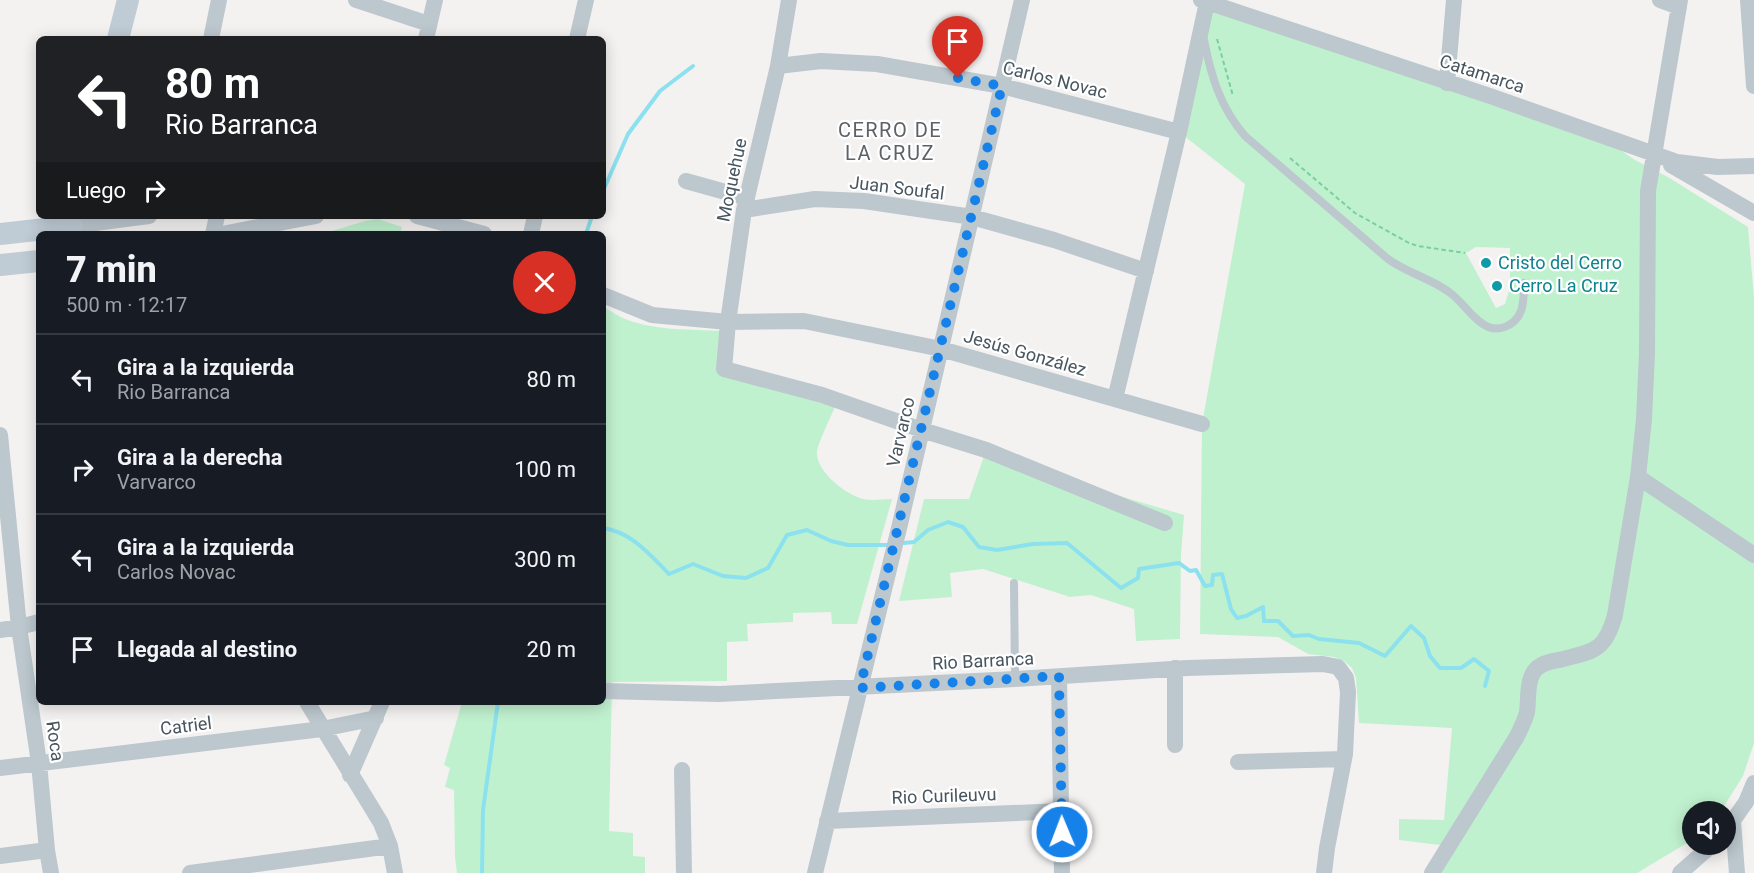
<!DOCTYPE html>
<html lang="es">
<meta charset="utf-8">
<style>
:root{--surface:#171b24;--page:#242831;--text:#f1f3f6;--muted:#9ea1a6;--line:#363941}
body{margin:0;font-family:Roboto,sans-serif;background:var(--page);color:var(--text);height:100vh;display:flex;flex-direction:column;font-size:22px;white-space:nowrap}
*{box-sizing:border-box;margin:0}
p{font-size:20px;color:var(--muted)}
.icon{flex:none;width:33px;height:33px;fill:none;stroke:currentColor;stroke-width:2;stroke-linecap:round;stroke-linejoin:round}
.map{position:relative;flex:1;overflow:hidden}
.drawer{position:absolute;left:36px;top:231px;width:570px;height:474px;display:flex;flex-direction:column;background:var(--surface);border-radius:9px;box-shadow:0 3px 15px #0003}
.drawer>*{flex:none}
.guide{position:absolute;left:36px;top:36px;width:570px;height:183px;border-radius:9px;box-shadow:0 3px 15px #0003;background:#202124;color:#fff;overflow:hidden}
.tools{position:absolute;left:1682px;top:801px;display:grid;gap:12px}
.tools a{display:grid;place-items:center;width:54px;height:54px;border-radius:50%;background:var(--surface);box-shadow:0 3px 15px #0003;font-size:30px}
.pin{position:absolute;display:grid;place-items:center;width:51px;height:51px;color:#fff;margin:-62px -26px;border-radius:50% 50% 50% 0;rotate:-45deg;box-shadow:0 0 6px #0007}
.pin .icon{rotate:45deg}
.me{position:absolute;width:66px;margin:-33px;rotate:359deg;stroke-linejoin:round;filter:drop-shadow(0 0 4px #0008)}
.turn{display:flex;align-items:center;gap:21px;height:126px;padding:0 30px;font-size:27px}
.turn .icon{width:78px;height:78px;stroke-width:2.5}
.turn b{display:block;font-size:42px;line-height:51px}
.then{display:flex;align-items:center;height:57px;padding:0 30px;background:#0003;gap:12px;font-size:22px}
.round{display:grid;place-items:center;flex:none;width:63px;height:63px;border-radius:32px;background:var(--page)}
.head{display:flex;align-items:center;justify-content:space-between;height:102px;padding:0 30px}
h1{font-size:36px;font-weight:800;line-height:45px}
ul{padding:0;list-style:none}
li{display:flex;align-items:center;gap:18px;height:90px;padding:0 30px;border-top:2px solid var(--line)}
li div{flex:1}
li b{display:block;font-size:22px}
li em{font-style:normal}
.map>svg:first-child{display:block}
.green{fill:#c0f1cf;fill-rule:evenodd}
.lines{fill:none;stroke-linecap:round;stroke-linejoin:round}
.stream{stroke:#8ce1ee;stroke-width:4}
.path{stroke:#77d09d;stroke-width:2;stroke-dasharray:4.5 3;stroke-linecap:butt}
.lane{stroke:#bcc7ce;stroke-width:8}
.street{stroke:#bcc7ce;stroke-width:16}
.secondary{stroke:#bfcbd5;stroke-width:22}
.route{stroke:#1682e9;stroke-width:10;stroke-dasharray:0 18}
.culture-dot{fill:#0f9aa8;stroke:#fff;stroke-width:2}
.labels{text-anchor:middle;stroke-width:4.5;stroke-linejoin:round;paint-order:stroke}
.street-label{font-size:18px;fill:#48565f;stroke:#fff}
.culture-label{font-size:18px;fill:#0d838f;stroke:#fff;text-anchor:start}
.neighbourhood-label{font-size:20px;letter-spacing:1.5px;fill:#5d6266;stroke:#fff}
</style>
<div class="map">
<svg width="1754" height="873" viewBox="0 0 1754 873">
<rect width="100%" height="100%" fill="#f4f1f1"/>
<path class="green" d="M1209 7 1616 147 1635 160 1668 177 1748 227 1754 298V743L1743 776 1721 811 1692 812V840L1637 873H1426L1440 845 1399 840V819L1444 820 1452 728 1359 723 1356 678 1352 668 1344 661 1334 657 1308 654 1278 637 1200 634 1202 424 1245 184 1183 135ZM1476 247 1510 248V287L1505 304 1496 308 1466 253Z
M378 219 402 227 400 234H322L365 221Z
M603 307C611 311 619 317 628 320 658 331 691 329 722 331L721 375 835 407C831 416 818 444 817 451 815 471 846 495 863 499 872 501 882 499 892 499L857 624H832L831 612 793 613V622L747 624 748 641 727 642V681L612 682 609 831 633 833V856L645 857V873H457L455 857 454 790 445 787 450 768 444 765 462 702H603Z
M984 456 1184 515 1181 556 1180 639 1136 641 1134 609 1091 595 1070 597 983 569 950 573 952 597 899 601 924 499H969Z"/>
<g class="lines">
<path class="stream" d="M603 191 628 134 660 91 693 66
M586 234 592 216
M603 528C632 532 650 555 669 574L693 564 723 576 746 578 768 568 787 535 807 530 831 541 848 545H886
M904 543 914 542 928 530 948 522 963 527 979 547 997 550 1033 544 1067 543 1121 588 1138 578 1139 569 1179 563 1190 571 1196 570 1205 586 1212 585 1213 575 1222 574 1231 609 1237 618 1246 616 1263 607 1264 621H1278L1293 636 1309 635 1319 639 1359 643 1385 656 1411 626 1424 638 1430 656 1440 668H1461L1474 659 1489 671 1485 686
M482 873 483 810 498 702"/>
<path class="path" d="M1217 39 1233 96
M1290 158 1355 213 1409 243 1418 246 1465 253"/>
<path class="lane" d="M1204 40C1211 76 1220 107 1245 136L1388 259C1407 273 1430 278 1449 292 1462 301 1470 316 1483 324 1497 334 1515 326 1521 311 1524 303 1524 292 1524 283
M1014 583 1015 679"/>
<path class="street" d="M356 0 429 24
M789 0 778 66 744 210 728 322 724 369 822 395 922 430 986 450 1165 523
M1201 0 1493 97 1677 162 1718 167 1754 166
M1660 0 1679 7
M1680 0 1648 191 1647 353 1644 419 1638 477 1754 555
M1748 0 1754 86
M211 39 219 0
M426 39 435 0
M577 39 586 0
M778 66 821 61 877 64 1002 86 1179 132
M1447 83 1454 0
M1671 165 1754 213
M686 181 747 198
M744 210 815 199 864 201 972 217 1054 240 1146 271
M417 216 484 234
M72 226 149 216
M213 234 217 216
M222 234 316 216
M531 234 535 216
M603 295 652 315 728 322 804 321 941 349 1202 424
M1115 399 1179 132 1207 2
M0 435 19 627 39 763 47 850 51 873
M0 630 19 627 39 622
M1175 668V745
M1059 677 1062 873
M603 691 719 694 1015 679 1187 668 1323 664 1338 667 1346 678 1348 692 1345 754 1327 848 1324 873
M307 702 381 823 390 846 395 873
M1238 762 1344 759
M0 768 322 729 376 718
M682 770 684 873
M350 775 382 702
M827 821 1062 811
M1733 821 1737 873
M1725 832 1746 802 1754 783
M0 856 47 850
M190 873 390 846
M815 873 900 524 1022 0
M1432 873 1516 738C1520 730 1525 721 1527 712 1529 699 1526 678 1537 668 1543 663 1552 661 1559 660 1593 651 1605 652 1615 615L1638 477
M1680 873 1713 844"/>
<path class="secondary" d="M118 39 128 0
M0 234 72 226
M0 265 39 261"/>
</g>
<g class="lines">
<path class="route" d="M958 78 1002 86 860 688 1059 676 1062 832"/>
</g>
<g class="culture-dot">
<circle cx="1486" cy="263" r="6"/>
<circle cx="1497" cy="286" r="6"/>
</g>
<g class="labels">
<g class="street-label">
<text transform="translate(1482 74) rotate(18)" y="6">Catamarca</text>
<text transform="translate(1055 80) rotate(14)" y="6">Carlos Novac</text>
<text transform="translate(732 180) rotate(-78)" y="6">Moquehue</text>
<text transform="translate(897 188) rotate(7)" y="6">Juan Soufal</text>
<text transform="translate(1025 353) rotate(16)" y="6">Jesús González</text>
<text transform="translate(901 432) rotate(-77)" y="6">Varvarco</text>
<text transform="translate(983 661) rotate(-3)" y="6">Rio Barranca</text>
<text transform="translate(186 726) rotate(-7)" y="6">Catriel</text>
<text transform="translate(55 741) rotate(82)" y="6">Roca</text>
<text transform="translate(944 796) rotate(-2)" y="6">Rio Curileuvu</text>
</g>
<g class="culture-label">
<text x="1498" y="269">Cristo del Cerro</text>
<text x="1509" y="292">Cerro La Cruz</text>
</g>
<g class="neighbourhood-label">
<text x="890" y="137">CERRO DE<tspan x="890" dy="23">LA CRUZ</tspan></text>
</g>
</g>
</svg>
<div class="tools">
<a><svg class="icon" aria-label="sound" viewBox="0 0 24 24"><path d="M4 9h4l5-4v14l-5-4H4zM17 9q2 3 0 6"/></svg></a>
</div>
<div class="pin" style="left:958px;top:78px;background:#d93025"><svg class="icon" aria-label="arrive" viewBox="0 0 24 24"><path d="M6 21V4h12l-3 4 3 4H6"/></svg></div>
<svg class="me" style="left:1062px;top:832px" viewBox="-20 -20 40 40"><circle r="17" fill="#1682e9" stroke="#fff" stroke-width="3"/><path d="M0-11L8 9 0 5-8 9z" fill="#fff"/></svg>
<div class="guide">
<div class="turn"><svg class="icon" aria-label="left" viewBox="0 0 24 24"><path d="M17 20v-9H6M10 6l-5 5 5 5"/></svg><div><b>80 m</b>Rio Barranca</div></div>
<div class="then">Luego<svg class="icon" aria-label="right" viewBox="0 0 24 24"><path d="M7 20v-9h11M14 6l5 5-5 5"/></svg></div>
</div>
<section class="drawer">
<div class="head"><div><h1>7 min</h1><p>500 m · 12:17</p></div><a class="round" style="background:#d93025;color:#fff"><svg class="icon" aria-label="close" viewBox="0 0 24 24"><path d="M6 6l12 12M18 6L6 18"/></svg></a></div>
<ul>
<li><svg class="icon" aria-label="left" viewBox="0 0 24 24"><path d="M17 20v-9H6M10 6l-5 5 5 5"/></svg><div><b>Gira a la izquierda</b><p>Rio Barranca</p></div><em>80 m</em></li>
<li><svg class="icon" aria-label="right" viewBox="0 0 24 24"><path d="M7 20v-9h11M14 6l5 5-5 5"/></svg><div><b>Gira a la derecha</b><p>Varvarco</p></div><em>100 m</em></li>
<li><svg class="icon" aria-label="left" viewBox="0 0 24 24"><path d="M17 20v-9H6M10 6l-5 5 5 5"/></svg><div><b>Gira a la izquierda</b><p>Carlos Novac</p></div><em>300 m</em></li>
<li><svg class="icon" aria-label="arrive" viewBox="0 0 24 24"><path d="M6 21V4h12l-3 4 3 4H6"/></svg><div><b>Llegada al destino</b></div><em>20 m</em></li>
</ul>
</section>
</div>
